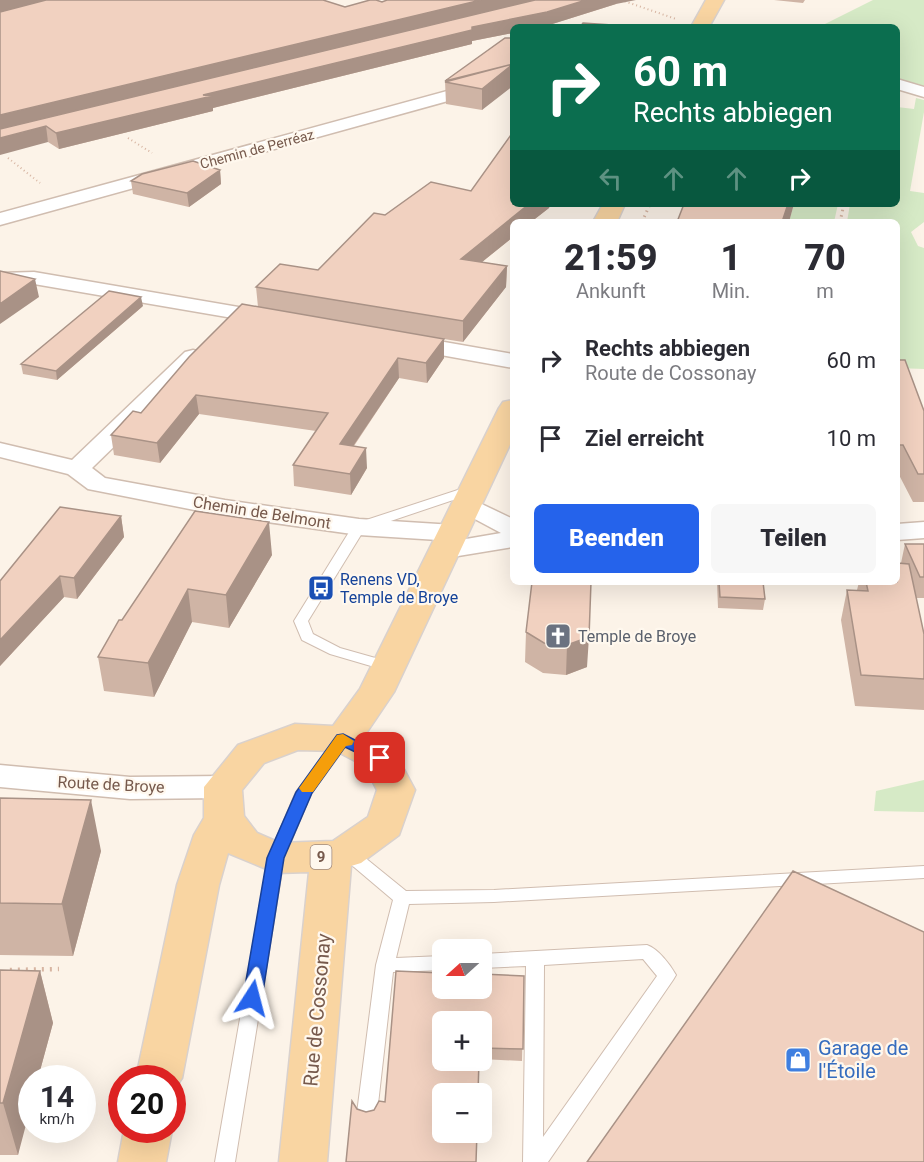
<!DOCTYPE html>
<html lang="de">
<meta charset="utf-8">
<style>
:root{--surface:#fff;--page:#f7f7f7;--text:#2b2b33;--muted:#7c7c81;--accent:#2563eb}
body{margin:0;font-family:Roboto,sans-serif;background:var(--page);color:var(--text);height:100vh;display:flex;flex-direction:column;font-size:22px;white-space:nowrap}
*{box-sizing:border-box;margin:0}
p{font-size:20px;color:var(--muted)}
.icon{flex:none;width:33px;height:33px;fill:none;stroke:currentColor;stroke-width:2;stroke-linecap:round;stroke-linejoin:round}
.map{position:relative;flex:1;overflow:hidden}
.panel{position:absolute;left:510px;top:219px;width:390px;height:366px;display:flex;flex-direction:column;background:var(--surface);border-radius:9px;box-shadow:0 6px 24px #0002}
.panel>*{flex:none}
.hud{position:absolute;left:510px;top:24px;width:390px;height:183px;border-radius:9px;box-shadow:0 6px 24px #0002;background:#0b6e4f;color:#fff;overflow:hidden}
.needle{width:39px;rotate:249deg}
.controls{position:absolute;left:432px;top:939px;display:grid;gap:12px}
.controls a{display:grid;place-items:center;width:60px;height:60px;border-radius:9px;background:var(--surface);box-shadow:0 6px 24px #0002;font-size:30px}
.speed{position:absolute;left:18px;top:1065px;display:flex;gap:12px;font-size:30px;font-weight:700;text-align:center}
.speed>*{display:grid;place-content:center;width:78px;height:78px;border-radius:50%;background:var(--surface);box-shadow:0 6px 24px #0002;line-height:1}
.speed small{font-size:15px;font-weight:400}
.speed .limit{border:9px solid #d22;background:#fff;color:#111}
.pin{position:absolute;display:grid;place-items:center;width:51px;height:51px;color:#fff;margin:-26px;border-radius:12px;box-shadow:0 3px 9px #0006}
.me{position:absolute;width:66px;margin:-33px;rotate:9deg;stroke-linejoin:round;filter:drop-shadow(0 0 4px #0008)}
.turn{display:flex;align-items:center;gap:21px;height:126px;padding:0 24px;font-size:27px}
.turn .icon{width:78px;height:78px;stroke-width:2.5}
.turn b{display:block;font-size:42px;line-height:51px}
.lanes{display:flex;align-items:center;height:57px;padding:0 24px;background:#0003;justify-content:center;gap:30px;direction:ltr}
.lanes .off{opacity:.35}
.eta{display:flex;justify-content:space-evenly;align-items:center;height:102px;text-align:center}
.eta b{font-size:36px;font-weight:800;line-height:42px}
.action{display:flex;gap:12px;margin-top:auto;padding:12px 24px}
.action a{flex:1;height:69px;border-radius:9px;background:var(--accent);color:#fff;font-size:24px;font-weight:800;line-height:69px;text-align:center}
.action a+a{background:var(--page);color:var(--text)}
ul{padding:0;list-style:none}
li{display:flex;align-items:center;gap:18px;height:78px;padding:0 24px}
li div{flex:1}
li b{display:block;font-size:22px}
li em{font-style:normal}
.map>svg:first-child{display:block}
.green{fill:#d6eac6}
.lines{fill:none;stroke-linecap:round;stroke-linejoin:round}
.lane-casing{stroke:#d0bdb0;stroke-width:2}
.street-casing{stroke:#d0bdb0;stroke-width:3}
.primary-casing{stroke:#d9d1cd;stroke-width:3}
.path-far2{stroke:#d7b5a2;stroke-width:2;stroke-dasharray:1 3;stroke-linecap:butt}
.path-far1{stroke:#d7b5a2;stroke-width:3;stroke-dasharray:1.5 4;stroke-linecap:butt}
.path{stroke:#d7b5a2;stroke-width:4.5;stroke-dasharray:2 6;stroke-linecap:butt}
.lane{fill:#fff;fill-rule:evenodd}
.street{fill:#fff;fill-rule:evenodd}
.primary{fill:#f9d5a2;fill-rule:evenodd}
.wall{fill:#cfb4a5}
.shaded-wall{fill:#a99286}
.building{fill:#f1d1c0;stroke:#a99286;stroke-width:1.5}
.route{fill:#2563eb;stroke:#184099;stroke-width:1.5}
.slow{fill:#f59e0b}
.labels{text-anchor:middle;stroke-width:4.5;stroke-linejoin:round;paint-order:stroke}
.far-street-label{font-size:14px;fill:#76594c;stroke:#fff8ee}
.shield{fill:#fff8ee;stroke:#9f897d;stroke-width:1.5}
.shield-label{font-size:15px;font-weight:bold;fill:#76594c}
.street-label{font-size:16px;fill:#76594c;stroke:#fff8ee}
.transit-label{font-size:16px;fill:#164399;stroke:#fff8ee;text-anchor:start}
.worship-label{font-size:16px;fill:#5b616d;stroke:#fff8ee;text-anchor:start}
.near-street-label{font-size:20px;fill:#76594c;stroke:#fff8ee}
.near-shop-label{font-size:20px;fill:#366cbe;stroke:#fff8ee;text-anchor:start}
</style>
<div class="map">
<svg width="924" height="1162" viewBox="0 0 924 1162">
<rect width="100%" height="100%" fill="#fcf3e8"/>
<path class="green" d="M873 0H924V87L897 80V27H819Z
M916 98 924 100V112L910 191 924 193V222L911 232 918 246 924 248V369L897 368V222H847L850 204H897V107L914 109Z
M794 204H838L834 222H789Z
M924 780V812L874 811 876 791Z"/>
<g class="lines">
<defs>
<path id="lane" d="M473 485 477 486 479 489 477 492 364 530 308 621 313 634 340 648 393 663 395 666 393 669 388 671 330 654 302 640 294 621 354 524Z
M343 734 348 735 351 739 311 794 284 858 235 1162H215L268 858 296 792 338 735Z
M347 846 353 848 406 891 494 890 924 866V878L494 902 409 904 396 958 442 956V970L393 972 377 1113 374 1119 367 1121 360 1119 357 1113 376 965 393 900 341 856 339 852 341 848Z
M647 945C658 949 670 964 676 975L673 980 548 1162H523L526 966 482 968V954ZM643 959 657 976 543 1137 544 965Z"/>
<path id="street" d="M513 73V83L0 225V213Z
M897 79 924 87V97L897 89Z
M34 272 268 312 275 314 279 318 275 322 268 324 34 284 0 285V273Z
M410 336 513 354V368L402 348 399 343 402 338Z
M193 350 201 352 204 357 201 362 92 468 105 478 225 500 359 519 454 525 463 528 467 533 463 538 454 541 359 535 225 516 88 489 68 474 0 457V443L72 460 185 352Z
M467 497 513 519V547L446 558 437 556 433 550 437 544 501 533 458 510 454 505 458 500Z
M924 522V538L897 540V524Z
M0 765 130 777 223 776 234 779 239 787 234 795 223 798 130 799 0 787Z"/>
<path id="primary" d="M706 0H724L709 27H691Z
M603 204H625L617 222H593Z
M513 400V438L394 692 365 735 393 749 415 790 399 835 361 863 351 866 327 1162H279L309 872 276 873 228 853 219 885 182 1078 172 1093V1078H136L177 885 194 835 204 818V787L238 745 295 724 333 726 360 689 499 408 503 402ZM298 750 336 751 365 766 377 790 368 817 333 841 280 843 257 833 244 816 242 790 264 763Z
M124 1130H172L166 1162H118Z"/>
</defs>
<use href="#lane" class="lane-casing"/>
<use href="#street" class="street-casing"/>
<use href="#primary" class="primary-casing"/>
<path class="path-far2" d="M621 0 676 19
M128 138 152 153
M8 158 40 183"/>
<path class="path-far1" d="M642 222 650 204
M840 222 844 204"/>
<path class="path" d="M5 974 6 970 59 969"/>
<use href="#lane" class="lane"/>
<use href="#street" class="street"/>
<use href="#primary" class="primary"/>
</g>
<path class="wall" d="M0 0 345 7 382 2 616 4 546 26 540 27H513V33L472 41V44L213 108V111L59 149 48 142Z
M774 0H805L803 3Z
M505 38 482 110 446 104 445 81Z
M220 170 221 184 189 207 133 194 131 181Z
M549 208 531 222H513V237L482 262 507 266 506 287 463 342 444 339V358L427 383 399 378 354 446 367 468 351 495 294 486 293 465 316 431 199 414 160 463 114 455 111 435 141 413 258 307 256 287 318 270 385 215Z
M143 306 57 380 23 374 21 364Z
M897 360 924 411V502H913L898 473H897Z
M195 511 272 555 229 628 192 622 154 697 104 691 98 657Z
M121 516 124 537 77 599 64 597 0 666V581Z
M905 544H924V598H916L924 634V710L855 706 841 620 847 590H857L859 582H897Z
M532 582 587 667 566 675 543 673 525 662 526 632Z
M717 582H763L765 599 763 610 718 608Z
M0 798 101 851 73 956 0 955Z
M0 970 40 971 53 1023 38 1078H32L18 1155H0Z
M396 971 442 973V988H482V974L524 976 522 1061 482 1059V1022H442V1060H479L478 1094H442V1132H477L476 1162H346L352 1101 357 1109 366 1112 374 1110 379 1101 385 1102Z"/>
<path class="shaded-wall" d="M0 0H50L0 14Z
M481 0H537L0 131V115Z
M586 0H636L616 4 546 26 540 27H513V33L472 41V44L213 108V111L59 149 56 133 203 95 472 27Z
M513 65V86L482 110V89L445 82V89V81Z
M46 126 48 142 0 155V138Z
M220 170 221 184 189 207 187 193Z
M529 204H551L549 208 531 222H513V237L461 279V259Z
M788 204H794L789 222H782Z
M507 266 506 287 463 342V321Z
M35 279 39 297 0 324V304Z
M141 297 143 306 57 380 56 371Z
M444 339V358L427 383 426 363Z
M398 358 399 378 341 464 340 444Z
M196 395 199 414 160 463 157 443Z
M366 448 367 468 351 495 350 474Z
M121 516 124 537 77 599 74 578Z
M269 522 272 555 229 628 226 595Z
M60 576 64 597 0 666V640Z
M188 589 192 622 154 697 148 663Z
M589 637 587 667 566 675 567 645Z
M91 800 101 851 73 956 62 904Z
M40 971 53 1023 38 1078H32V1102L18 1155 3 1103Z"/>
<path class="building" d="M46 0H323L345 7 370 0H376L382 2 387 0H481L0 115V12Z
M535 0H586L547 12 472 27V30L203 95 212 96 56 133 46 126 0 138V129Z
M583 23 642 27H580Z
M505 38H513V64L445 81Z
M513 64 482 89 445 82Z
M513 132V204H529L461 259 507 266 463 321 256 287 280 264 318 270 374 213 385 215 431 182 471 191Z
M193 161 220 170 187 193 131 181 142 174Z
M684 204H788L782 222H677Z
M0 271 35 279 0 304Z
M109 291 141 297 56 371 21 364Z
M242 304 444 339 426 363 398 358 340 444 366 448 350 474 293 465 328 413 196 395 157 443 111 435 133 411 141 413 189 357Z
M897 360H905L924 411V474H918L903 445H897Z
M60 507 121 516 74 578 60 576 0 640V581Z
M195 511 269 522 226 595 188 589 148 663 98 657 119 620H122Z
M905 544H924V577H920Z
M897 563 909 564 924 634V679L861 675 847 590 868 591 866 582H897Z
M532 582H591L589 637 567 645 544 643 526 632Z
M719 582H763L765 599 720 597Z
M0 798 91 800 62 904 0 903Z
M793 871 924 932V1162H587Z
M0 970 40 971 3 1103H0Z
M396 971 442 973V988H482V974L524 976 523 1049 482 1048V1022H442V1060H479L478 1094H442V1132H477L476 1162H346L352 1101 357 1109 366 1112 374 1110 379 1101 385 1102Z"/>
<path class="route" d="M343 734 385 755 388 758 380 764 345 747 312 793 284 858 262 998 259 1004 252 1006 246 1004 243 998 267 858 296 792 337 735Z"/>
<path class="slow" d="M343 734 354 741 352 745 346 746 313 792H302L299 788 302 784 337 735Z"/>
<defs>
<symbol id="bus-square" viewBox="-11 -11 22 22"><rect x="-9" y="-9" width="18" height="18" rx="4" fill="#1a4fb4" stroke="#fff8ee"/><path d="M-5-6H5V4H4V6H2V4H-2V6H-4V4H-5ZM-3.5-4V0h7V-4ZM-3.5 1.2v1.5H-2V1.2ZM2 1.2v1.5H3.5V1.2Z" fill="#fff"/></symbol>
<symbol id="church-square" viewBox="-11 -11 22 22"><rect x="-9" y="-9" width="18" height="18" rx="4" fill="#6b7280" stroke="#fff8ee"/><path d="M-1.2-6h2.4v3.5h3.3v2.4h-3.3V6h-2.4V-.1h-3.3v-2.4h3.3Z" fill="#fff"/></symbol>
<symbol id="shop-square" viewBox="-11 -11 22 22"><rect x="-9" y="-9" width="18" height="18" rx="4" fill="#3f7fe0" stroke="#fff8ee"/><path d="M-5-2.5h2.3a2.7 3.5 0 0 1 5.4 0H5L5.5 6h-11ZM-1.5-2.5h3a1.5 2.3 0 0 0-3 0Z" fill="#fff"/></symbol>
</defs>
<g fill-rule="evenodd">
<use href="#bus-square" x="306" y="573" width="30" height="30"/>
<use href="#church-square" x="543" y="621" width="30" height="30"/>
<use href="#shop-square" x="783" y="1045" width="30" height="30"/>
</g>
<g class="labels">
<g class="far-street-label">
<text transform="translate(257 149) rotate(-15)" y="5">Chemin de Perréaz</text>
</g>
<rect class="shield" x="310.5" y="845" width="21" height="24" rx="4.5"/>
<g class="shield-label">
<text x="321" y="862">9</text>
</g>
<g class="street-label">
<text transform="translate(262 512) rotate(9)" y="6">Chemin de Belmont</text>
<text transform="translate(111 784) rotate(3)" y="6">Route de Broye</text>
</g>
<g class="transit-label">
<text x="340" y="585">Renens VD,<tspan x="340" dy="18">Temple de Broye</tspan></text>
</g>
<g class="worship-label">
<text x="578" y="642">Temple de Broye</text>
</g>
<g class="near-street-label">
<text transform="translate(317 1010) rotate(-85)" y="7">Rue de Cossonay</text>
</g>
<g class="near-shop-label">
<text x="818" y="1055">Garage de<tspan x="818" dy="23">l'Étoile</tspan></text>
</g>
</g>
</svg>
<div class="controls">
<a><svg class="needle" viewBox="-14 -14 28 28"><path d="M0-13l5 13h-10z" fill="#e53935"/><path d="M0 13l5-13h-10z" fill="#7c7c81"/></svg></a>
<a>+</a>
<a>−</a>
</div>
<div class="speed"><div>14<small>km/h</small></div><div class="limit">20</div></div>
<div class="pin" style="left:380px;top:758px;background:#d93025"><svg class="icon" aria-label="arrive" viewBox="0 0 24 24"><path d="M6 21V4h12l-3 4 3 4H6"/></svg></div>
<svg class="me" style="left:252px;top:998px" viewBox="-20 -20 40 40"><path d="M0-17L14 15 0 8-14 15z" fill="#2563eb" stroke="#fff" stroke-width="4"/></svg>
<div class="hud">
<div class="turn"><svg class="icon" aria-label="right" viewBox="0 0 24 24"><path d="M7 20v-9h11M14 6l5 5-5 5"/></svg><div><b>60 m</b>Rechts abbiegen</div></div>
<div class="lanes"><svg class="icon off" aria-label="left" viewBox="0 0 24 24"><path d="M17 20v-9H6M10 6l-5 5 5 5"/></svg><svg class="icon off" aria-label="ahead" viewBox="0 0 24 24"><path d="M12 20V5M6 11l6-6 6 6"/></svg><svg class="icon off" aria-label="ahead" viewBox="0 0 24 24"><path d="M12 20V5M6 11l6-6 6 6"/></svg><svg class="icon" aria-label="right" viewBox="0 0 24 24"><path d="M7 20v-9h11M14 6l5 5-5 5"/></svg></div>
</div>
<section class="panel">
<div class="eta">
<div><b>21:59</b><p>Ankunft</p></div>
<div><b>1</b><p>Min.</p></div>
<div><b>70</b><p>m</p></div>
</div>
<ul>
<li><svg class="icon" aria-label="right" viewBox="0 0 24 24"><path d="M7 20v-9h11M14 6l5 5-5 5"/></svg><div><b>Rechts abbiegen</b><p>Route de Cossonay</p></div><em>60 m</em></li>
<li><svg class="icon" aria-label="arrive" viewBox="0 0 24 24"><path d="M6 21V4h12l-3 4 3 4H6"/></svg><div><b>Ziel erreicht</b></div><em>10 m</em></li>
</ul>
<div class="action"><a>Beenden</a><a>Teilen</a></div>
</section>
</div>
